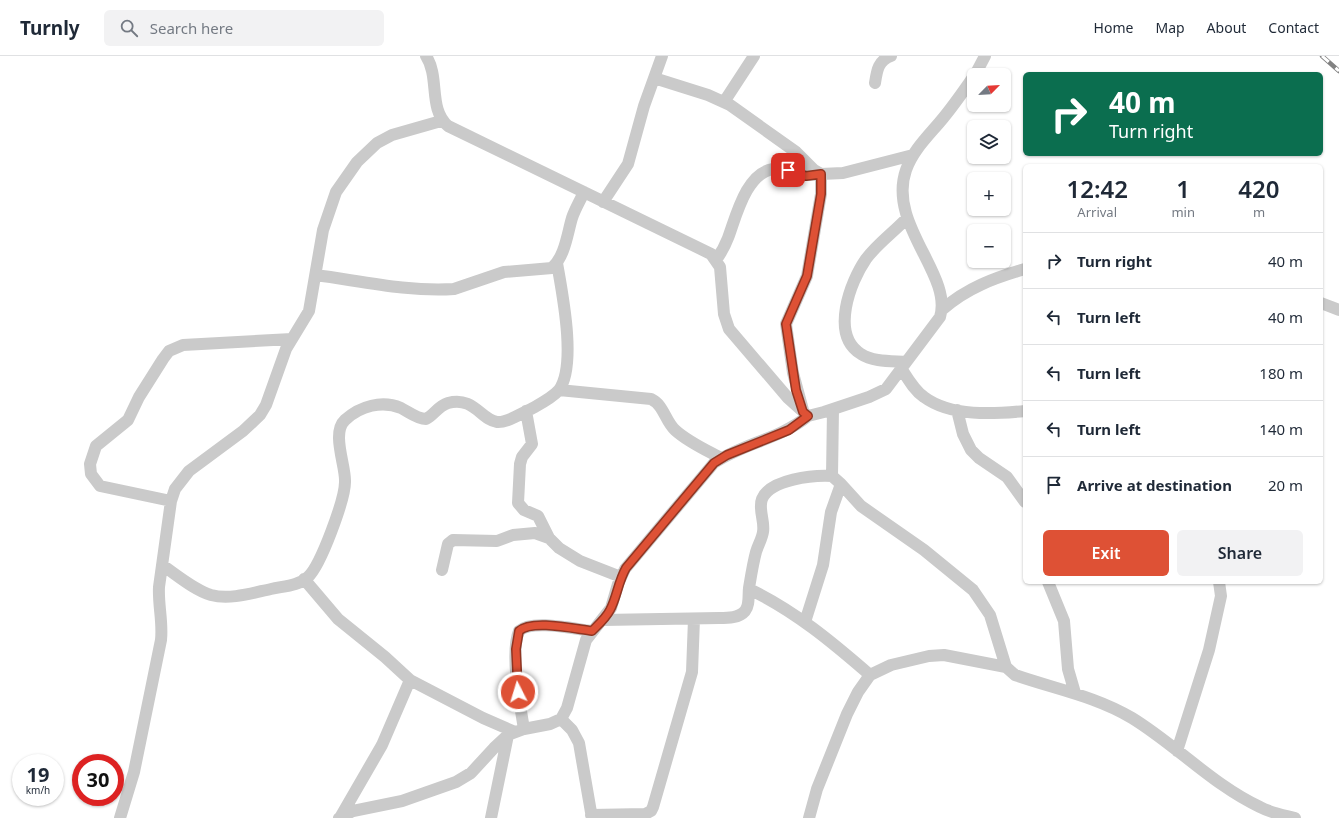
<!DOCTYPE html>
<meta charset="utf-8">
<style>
:root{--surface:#fff;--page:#f2f2f3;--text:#1f2937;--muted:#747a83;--line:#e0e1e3;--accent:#de5135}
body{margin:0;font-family:"Noto Sans",sans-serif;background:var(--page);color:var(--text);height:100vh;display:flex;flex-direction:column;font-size:15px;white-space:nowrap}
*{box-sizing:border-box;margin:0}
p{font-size:13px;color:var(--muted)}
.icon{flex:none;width:22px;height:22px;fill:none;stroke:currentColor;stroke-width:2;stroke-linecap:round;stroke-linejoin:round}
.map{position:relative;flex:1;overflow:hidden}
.panel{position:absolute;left:1023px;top:108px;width:300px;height:420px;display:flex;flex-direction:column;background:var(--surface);border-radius:6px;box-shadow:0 1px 3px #0004}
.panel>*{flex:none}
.top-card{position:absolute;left:1023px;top:16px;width:300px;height:84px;border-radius:6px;box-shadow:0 1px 3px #0004;background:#0b6e4f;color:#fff;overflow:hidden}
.needle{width:26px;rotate:66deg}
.tools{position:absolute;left:967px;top:12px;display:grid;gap:8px}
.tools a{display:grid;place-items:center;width:44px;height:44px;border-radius:6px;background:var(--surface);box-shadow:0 1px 3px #0004;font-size:20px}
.speed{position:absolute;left:12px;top:698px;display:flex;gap:8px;font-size:20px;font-weight:700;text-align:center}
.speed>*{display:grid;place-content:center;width:52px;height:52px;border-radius:50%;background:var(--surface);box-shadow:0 1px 3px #0004;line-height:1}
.speed small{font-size:10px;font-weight:400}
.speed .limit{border:6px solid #d22;background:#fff;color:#111}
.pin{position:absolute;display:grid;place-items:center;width:34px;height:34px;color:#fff;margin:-17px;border-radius:8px;box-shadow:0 2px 6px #0006}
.me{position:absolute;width:44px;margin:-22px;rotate:355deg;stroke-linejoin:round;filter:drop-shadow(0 0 3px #0008)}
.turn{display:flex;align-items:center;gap:14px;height:84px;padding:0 20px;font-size:18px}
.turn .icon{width:52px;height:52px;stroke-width:2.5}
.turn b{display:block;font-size:28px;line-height:34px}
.eta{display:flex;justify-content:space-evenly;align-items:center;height:68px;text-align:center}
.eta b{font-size:24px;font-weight:600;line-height:28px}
.action{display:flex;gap:8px;margin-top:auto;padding:8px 20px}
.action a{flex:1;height:46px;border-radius:6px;background:var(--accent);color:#fff;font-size:16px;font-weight:600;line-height:46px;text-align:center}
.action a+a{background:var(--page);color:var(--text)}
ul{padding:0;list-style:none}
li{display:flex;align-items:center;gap:12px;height:56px;padding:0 20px;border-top:1px solid var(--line)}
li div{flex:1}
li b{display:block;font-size:15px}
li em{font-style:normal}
header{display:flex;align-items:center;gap:24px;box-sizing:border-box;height:56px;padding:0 20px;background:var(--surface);border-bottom:1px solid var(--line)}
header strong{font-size:19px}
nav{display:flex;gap:22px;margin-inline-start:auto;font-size:14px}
.search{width:280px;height:36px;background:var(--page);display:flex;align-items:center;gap:10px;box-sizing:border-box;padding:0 14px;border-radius:6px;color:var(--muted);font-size:15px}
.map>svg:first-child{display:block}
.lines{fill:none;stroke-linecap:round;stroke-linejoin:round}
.minor{stroke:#cacaca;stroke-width:12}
.rail-casing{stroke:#828282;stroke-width:4.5}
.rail{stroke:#fff;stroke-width:3;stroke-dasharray:9;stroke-linecap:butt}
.route-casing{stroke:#903522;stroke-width:10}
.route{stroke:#de5135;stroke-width:7}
</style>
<header>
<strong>Turnly</strong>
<div class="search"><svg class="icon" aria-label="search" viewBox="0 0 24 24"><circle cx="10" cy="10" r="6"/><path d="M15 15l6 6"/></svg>Search here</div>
<nav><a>Home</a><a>Map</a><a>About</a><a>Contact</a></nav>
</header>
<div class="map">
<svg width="1339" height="762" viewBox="0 0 1339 762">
<rect width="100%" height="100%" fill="#fff"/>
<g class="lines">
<path class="minor" d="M426 0C440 21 428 53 448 70L711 198 720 211 724 258 729 273 788 342 808 360 824 356 869 341 886 333 940 261C953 219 887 168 906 114 912 96 927 81 939 67 952 52 963 36 974 20
M975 19 985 0
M654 22 708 39 730 49 796 96 814 114 821 118 843 117 913 99
M875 27C877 14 878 5 891 0
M724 46 754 0
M603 146 628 108 644 50 662 0
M716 204C721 197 725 190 728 182 736 161 746 117 773 113 782 112 788 116 797 118 805 120 813 119 821 118V138L807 220 786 268 793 317 803 354
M316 219C361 225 408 236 454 233L504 216 552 212C565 200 567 179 572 162 575 153 580 145 584 136
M1321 247 1339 254
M943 253C967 232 994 222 1025 213
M906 306C891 305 873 306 861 298 830 279 850 226 866 203 877 188 894 176 907 162
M901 312C908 323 914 334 924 341 951 361 994 358 1025 355
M559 334 651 343C664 349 665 365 675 374 688 386 706 394 721 402
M957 354 963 378 971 394 979 402 1007 421 1025 446
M526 355 532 388 522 401 520 408 518 447 524 454 538 460 549 482
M832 420 833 353
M171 445 100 430 91 418 90 408 96 390 128 364 139 341 163 303 169 295 183 289 292 283
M162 509C177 519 194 534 211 539 230 544 252 537 271 533 284 530 298 530 308 521 321 509 345 443 345 426 346 410 331 377 345 364 360 350 382 344 401 352 409 356 417 363 426 363 434 359 438 350 448 347 474 340 481 364 497 366 507 367 522 357 531 353 540 348 552 342 559 334 577 309 562 236 557 207
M442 514 448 488 453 484 497 485 513 479 535 477 549 482 559 492 580 505 621 521
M304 523 338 563 385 601 410 624 483 662 515 676
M1048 526 1064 565 1068 613 1075 637
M749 533C795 555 832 586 870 619
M603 564 719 562C728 562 739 562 745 555 750 549 748 539 749 532 751 520 753 507 756 496 758 489 762 483 763 476 765 465 758 453 762 443 770 423 814 419 832 420L841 428 861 450 924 494 973 534 990 559 1006 611 1015 619C1055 633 1095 640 1132 662 1176 689 1213 729 1260 751 1271 757 1283 759 1295 762
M805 566 823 509 831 456 841 428
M561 663 572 674 579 687 592 762
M524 673C520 649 510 597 519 575 532 563 574 573 592 575
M1177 695 1209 594 1221 540 1219 526
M591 759 645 758 651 755 653 751 692 616 694 563
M341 760 382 689 410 624
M120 762 134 716 161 584C163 566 158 549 159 531L171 445 175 433 189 415 243 375 260 359 266 349 286 293 309 255 323 174 336 136 357 106 377 87 392 79 441 65
M339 762 353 755 402 745 456 726 471 717 494 692 508 679 524 673 550 668 561 663 567 652 586 584 611 552 618 528 625 513 714 407C744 387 780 383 808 360
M491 762 508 679
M809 762 817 733 847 658 858 636 870 619 891 609 929 600 944 599 1006 611"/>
<defs>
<path id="rail" d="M1322 0 1339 15"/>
</defs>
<use href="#rail" class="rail-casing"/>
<use href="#rail" class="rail"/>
</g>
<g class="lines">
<defs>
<path id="route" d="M518 636 516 593 519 575C532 563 575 573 592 575 598 569 606 562 610 554 617 541 618 526 626 512L714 407 727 399 789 374 808 360 803 356 796 334 786 268 807 220 821 138V118L806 120 788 114"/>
</defs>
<use href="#route" class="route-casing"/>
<use href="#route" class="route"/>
</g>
</svg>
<div class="tools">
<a><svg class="needle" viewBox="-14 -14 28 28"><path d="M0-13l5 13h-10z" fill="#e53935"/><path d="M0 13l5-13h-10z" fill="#747a83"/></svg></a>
<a><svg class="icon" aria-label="layers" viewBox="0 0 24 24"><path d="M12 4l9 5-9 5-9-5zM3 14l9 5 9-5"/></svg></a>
<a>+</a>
<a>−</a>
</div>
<div class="speed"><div>19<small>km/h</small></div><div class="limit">30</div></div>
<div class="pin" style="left:788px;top:114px;background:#d93025"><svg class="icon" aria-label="arrive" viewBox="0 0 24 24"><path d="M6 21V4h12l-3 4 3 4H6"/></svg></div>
<svg class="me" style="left:518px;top:636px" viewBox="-20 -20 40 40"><circle r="17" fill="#de5135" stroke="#fff" stroke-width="3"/><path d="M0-11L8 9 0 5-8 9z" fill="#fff"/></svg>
<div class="top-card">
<div class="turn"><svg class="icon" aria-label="right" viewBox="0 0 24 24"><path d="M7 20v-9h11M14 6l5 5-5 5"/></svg><div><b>40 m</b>Turn right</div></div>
</div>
<section class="panel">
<div class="eta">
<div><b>12:42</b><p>Arrival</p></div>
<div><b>1</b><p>min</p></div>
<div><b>420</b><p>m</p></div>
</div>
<ul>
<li><svg class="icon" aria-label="right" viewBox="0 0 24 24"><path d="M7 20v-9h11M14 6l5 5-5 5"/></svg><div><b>Turn right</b></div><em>40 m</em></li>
<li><svg class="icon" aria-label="left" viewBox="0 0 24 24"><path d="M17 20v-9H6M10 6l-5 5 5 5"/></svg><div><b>Turn left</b></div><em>40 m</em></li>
<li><svg class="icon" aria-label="left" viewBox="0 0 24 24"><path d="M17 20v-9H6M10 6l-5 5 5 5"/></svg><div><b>Turn left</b></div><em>180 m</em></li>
<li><svg class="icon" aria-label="left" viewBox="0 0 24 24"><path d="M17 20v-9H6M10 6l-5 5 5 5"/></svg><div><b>Turn left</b></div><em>140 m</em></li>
<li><svg class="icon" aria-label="arrive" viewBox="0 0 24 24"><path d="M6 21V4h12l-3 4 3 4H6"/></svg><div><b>Arrive at destination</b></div><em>20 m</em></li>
</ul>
<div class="action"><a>Exit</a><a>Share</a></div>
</section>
</div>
